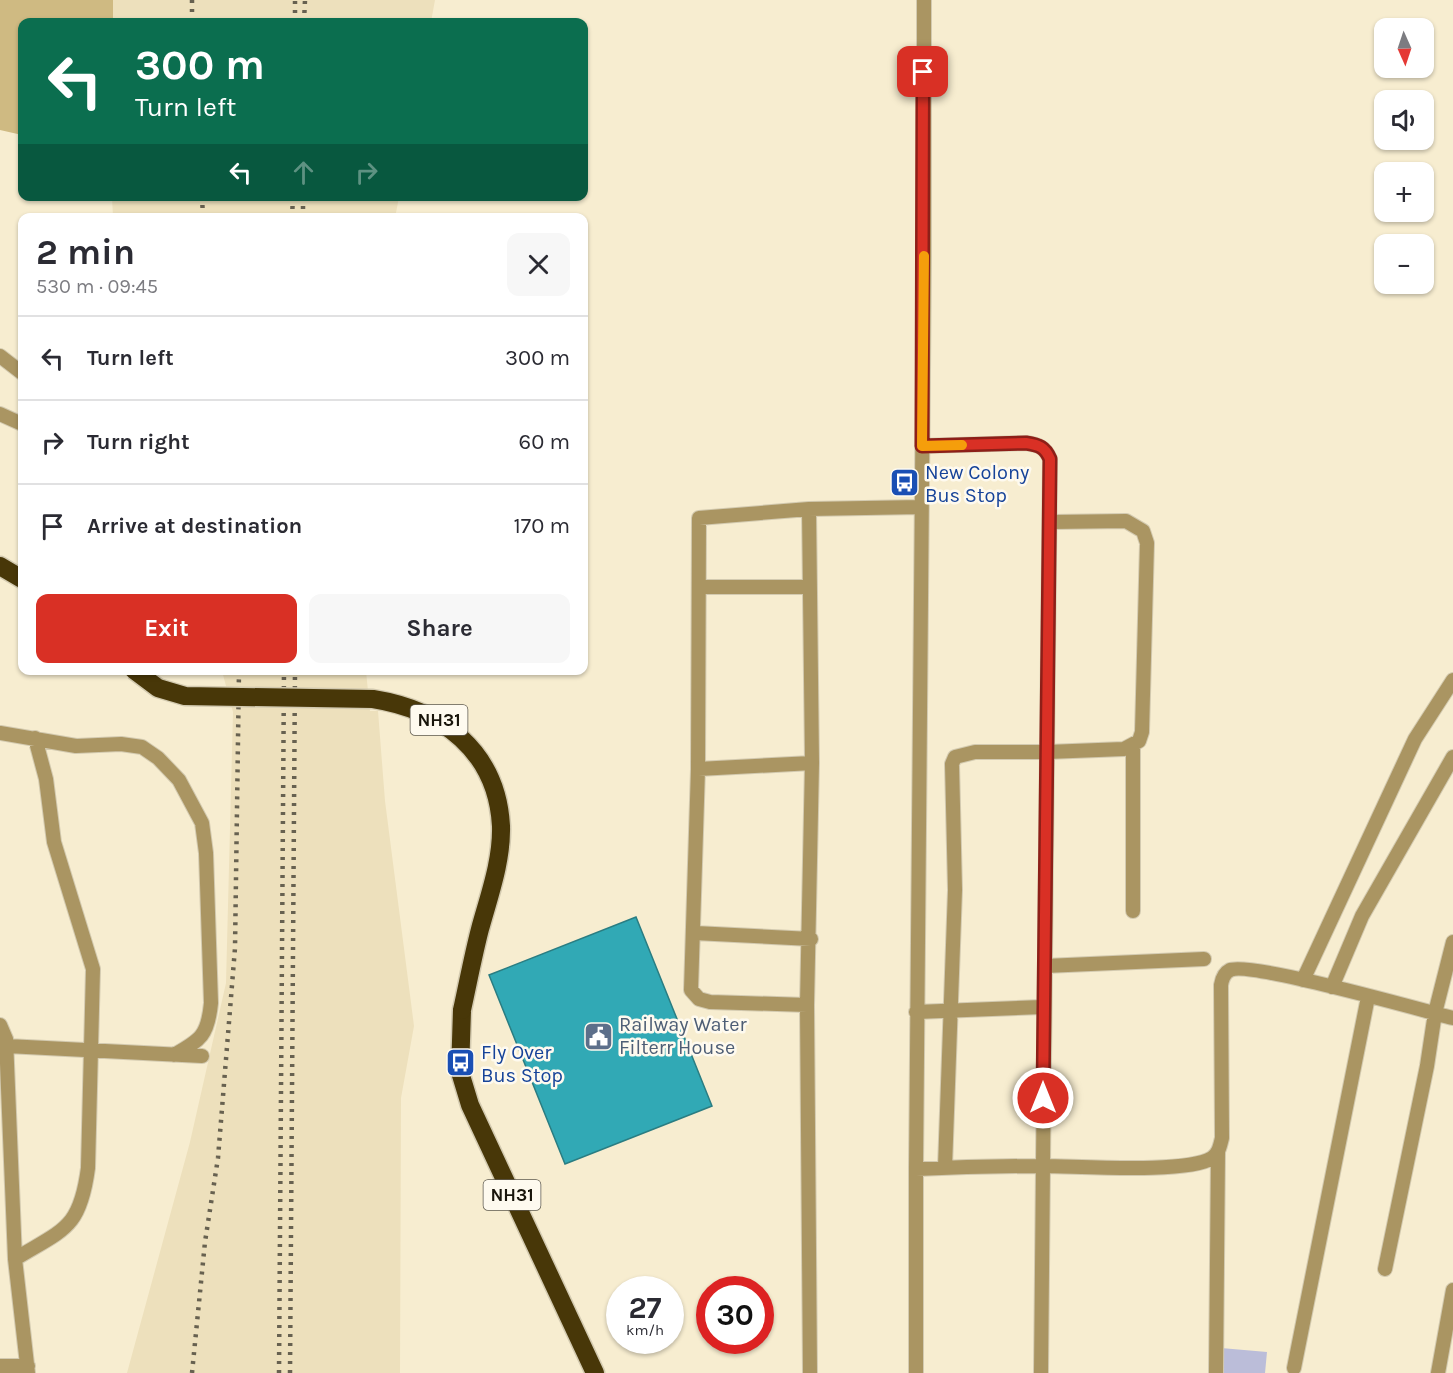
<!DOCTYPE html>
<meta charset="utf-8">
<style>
:root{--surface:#fff;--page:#f7f7f7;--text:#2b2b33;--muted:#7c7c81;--line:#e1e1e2;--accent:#d93025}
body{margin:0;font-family:Karla,sans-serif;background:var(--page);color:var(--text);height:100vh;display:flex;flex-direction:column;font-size:22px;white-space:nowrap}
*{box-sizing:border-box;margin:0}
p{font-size:20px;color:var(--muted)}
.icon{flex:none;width:33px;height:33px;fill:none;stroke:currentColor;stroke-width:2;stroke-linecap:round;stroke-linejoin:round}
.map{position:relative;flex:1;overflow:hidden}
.side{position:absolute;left:18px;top:213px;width:570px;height:462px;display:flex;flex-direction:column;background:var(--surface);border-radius:12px;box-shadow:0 2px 4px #0004}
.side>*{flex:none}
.top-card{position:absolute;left:18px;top:18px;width:570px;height:183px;border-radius:12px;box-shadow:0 2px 4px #0004;background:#0b6e4f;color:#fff;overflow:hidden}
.needle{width:39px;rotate:177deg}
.buttons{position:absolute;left:1374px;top:18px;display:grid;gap:12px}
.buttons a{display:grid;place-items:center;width:60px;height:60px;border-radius:12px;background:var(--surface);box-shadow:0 2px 4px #0004;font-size:30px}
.speed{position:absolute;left:606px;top:1276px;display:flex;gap:12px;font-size:30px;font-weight:700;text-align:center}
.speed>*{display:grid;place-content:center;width:78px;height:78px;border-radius:50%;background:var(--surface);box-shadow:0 2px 4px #0004;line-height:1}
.speed small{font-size:15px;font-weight:400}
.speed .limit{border:9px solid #d22;background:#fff;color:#111}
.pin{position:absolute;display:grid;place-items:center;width:51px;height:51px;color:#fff;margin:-26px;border-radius:12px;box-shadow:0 3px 9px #0006}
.me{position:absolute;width:66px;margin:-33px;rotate:0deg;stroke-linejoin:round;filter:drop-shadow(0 0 4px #0008)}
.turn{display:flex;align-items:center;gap:21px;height:126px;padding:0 18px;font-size:27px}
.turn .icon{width:78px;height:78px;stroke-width:2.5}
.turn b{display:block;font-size:42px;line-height:51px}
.lanes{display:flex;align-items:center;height:57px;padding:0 18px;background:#0003;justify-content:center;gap:30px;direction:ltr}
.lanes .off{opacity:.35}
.round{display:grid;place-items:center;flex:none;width:63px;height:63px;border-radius:12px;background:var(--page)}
.overview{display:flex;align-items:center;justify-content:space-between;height:102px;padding:0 18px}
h1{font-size:36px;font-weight:700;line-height:45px}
.primary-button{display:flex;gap:12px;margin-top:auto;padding:12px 18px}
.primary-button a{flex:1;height:69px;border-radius:12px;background:var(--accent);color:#fff;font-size:24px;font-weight:700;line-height:69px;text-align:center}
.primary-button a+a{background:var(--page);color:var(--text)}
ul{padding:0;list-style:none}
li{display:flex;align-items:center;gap:18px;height:84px;padding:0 18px;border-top:2px solid var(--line)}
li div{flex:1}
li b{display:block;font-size:22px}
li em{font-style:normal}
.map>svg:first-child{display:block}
.built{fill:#ede0bc}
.green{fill:#cfba82}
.water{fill:#31a9b5;stroke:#2a7d82;stroke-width:1.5}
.building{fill:#bbbdd9}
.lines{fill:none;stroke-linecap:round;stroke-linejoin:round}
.minor-casing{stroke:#d3cab0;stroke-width:16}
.highway-casing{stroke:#d3cab0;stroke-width:21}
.minor{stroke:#aa9562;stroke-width:14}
.highway{stroke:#483708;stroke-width:18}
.rail{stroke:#676150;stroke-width:4.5;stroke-dasharray:3 6;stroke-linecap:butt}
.highway-bridge-casing{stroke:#d3cab0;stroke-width:21;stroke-linecap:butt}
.highway-bridge{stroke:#483708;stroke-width:18}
.route-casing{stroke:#8d1f18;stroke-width:15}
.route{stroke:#d93025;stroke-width:10}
.slow{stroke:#f59e0b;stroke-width:10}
.labels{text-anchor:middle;stroke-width:5;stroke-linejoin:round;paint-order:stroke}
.shield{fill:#fefaef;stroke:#5e5a4f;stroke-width:1.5}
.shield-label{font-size:18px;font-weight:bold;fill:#19150b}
.transit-label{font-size:20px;fill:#164399;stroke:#fefaef;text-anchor:start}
.service-label{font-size:20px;fill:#4e5e75;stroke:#fefaef;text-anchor:start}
</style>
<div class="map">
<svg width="1453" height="1373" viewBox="0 0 1453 1373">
<rect width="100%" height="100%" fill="#f7edd0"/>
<path class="built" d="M113 0H435L431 22H113Z
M112 197V196L399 197 395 218 113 217Z
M222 671H366L370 711H378L385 801 414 1026 401 1098 400 1373H127L190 1142 226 983 233 712Z"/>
<path class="green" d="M0 0H113V22H22V135L0 130Z"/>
<path class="water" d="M636 917 712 1106 565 1164 489 975Z"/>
<path class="building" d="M1221 1348 1267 1352 1265 1373H1219Z"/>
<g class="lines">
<defs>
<path id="minor" d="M924 0V256L916 1169C958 1167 1001 1166 1044 1166 1078 1166 1187 1174 1212 1158 1219 1153 1220 1146 1222 1138L1221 985C1222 979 1224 973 1230 970 1249 961 1421 1010 1453 1018
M0 356 22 373
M0 414 22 424
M922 446 1026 443C1039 445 1045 447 1050 459L1047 752H975L955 757 952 764 955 890 945 1167
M809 509 812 763 807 1005 810 1373
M701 587H808
M0 733 76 746 121 744 142 747 158 758 179 780 202 823 206 853 211 1003C208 1035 201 1040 174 1055
M698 769 812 763
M1133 911V746
M695 933 811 939
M1045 966 1204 959
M1303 980 1415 739 1453 680
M1332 987 1362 916 1453 757
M807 1005 710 1002 699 999 691 990 698 769 699 518 809 509 921 507
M916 1012 1042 1007
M0 1025 6 1039 0 1044
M6 1039 15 1259 28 1373
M7 1046 202 1056
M916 1169V1373
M15 1259C64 1229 80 1229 88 1168L93 969 54 842 46 779 35 738
M1385 1269 1427 1066 1435 1013 1453 942
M0 1366H28
M1294 1368 1368 997
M1041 1373 1047 752 1124 749 1139 741 1142 732 1147 543 1143 531 1126 521 1051 522
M1216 1373 1218 1152
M1438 1373 1453 1290"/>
<path id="highway" d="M0 566 22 579
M462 1010 460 1072 470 1105 595 1373"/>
</defs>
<use href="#minor" class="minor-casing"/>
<use href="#highway" class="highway-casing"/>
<use href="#minor" class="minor"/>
<use href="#highway" class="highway"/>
<path class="rail" d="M192 0V22
M295 22V0
M304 22 305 0
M202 196 203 218
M292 218 293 196
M303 218V196
M192 1373 205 1242 218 1158 235 948 239 670
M279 1373 284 670
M290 1373 295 670"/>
<defs>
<path id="highway-bridge" d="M134 670 158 688 185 696 373 699C442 710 497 751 501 826 502 861 489 896 480 929 473 956 468 983 462 1010"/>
</defs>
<use href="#highway-bridge" class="highway-bridge-casing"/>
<use href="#highway-bridge" class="highway-bridge"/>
</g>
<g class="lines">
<defs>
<path id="route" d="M923 72 922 446 1026 443C1039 445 1045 447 1050 459L1043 1098"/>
</defs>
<use href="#route" class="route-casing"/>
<use href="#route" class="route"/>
<path class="slow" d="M924 256 922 446 962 445"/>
</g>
<defs>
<symbol id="bus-square" viewBox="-11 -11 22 22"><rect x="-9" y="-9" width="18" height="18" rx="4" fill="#1a4fb4" stroke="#fefaef"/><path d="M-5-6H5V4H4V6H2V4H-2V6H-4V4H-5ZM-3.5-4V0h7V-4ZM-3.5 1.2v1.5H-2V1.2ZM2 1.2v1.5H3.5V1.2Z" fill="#fff"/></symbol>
<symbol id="civic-square" viewBox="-11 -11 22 22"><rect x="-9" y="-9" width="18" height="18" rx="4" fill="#5c6f8a" stroke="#fefaef"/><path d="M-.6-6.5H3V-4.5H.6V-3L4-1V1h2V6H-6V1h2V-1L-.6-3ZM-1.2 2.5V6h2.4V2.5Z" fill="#fff"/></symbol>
</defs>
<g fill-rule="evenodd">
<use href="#bus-square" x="888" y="466" width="33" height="33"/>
<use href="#civic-square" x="582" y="1020" width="33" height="33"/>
<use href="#bus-square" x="444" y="1046" width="33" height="33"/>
</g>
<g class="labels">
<g class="shield">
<rect x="410.5" y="705" width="57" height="30" rx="4.5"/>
<rect x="483.5" y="1180" width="57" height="30" rx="4.5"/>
</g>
<g class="shield-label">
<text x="439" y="726">NH31</text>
<text x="512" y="1201">NH31</text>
</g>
<g class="transit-label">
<text x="925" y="479">New Colony<tspan x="925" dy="23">Bus Stop</tspan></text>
<text x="481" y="1059">Fly Over<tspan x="481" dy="23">Bus Stop</tspan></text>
</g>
<g class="service-label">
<text x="619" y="1031">Railway Water<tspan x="619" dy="23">Filterr House</tspan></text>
</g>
</g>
</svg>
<div class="buttons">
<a><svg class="needle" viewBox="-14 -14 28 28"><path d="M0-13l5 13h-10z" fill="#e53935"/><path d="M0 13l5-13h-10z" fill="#7c7c81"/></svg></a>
<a><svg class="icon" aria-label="sound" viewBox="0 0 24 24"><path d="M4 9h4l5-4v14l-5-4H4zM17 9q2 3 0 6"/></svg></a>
<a>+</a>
<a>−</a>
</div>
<div class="speed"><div>27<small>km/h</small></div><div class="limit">30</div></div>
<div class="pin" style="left:923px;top:72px;background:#d93025"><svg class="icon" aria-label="arrive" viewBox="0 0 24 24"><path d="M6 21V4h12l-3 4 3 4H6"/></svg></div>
<svg class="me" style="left:1043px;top:1098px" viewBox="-20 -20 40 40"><circle r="17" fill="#d93025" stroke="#fff" stroke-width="3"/><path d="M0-11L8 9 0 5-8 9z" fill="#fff"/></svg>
<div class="top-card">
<div class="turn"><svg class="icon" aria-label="left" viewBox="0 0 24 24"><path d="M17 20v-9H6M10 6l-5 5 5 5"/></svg><div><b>300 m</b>Turn left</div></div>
<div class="lanes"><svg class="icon" aria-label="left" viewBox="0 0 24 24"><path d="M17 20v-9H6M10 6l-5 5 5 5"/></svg><svg class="icon off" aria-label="ahead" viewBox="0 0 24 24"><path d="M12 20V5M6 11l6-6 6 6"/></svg><svg class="icon off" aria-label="right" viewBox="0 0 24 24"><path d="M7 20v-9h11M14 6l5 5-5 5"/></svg></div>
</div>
<section class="side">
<div class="overview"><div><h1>2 min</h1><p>530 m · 09:45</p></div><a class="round"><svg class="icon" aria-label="close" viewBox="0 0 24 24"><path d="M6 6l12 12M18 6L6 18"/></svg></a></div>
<ul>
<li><svg class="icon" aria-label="left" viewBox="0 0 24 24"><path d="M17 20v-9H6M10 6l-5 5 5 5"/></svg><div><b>Turn left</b></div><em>300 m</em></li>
<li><svg class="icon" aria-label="right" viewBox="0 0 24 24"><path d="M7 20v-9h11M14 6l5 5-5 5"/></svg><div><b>Turn right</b></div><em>60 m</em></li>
<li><svg class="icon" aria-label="arrive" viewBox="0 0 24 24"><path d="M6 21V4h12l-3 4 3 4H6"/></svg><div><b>Arrive at destination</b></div><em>170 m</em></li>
</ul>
<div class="primary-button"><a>Exit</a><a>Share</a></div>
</section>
</div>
